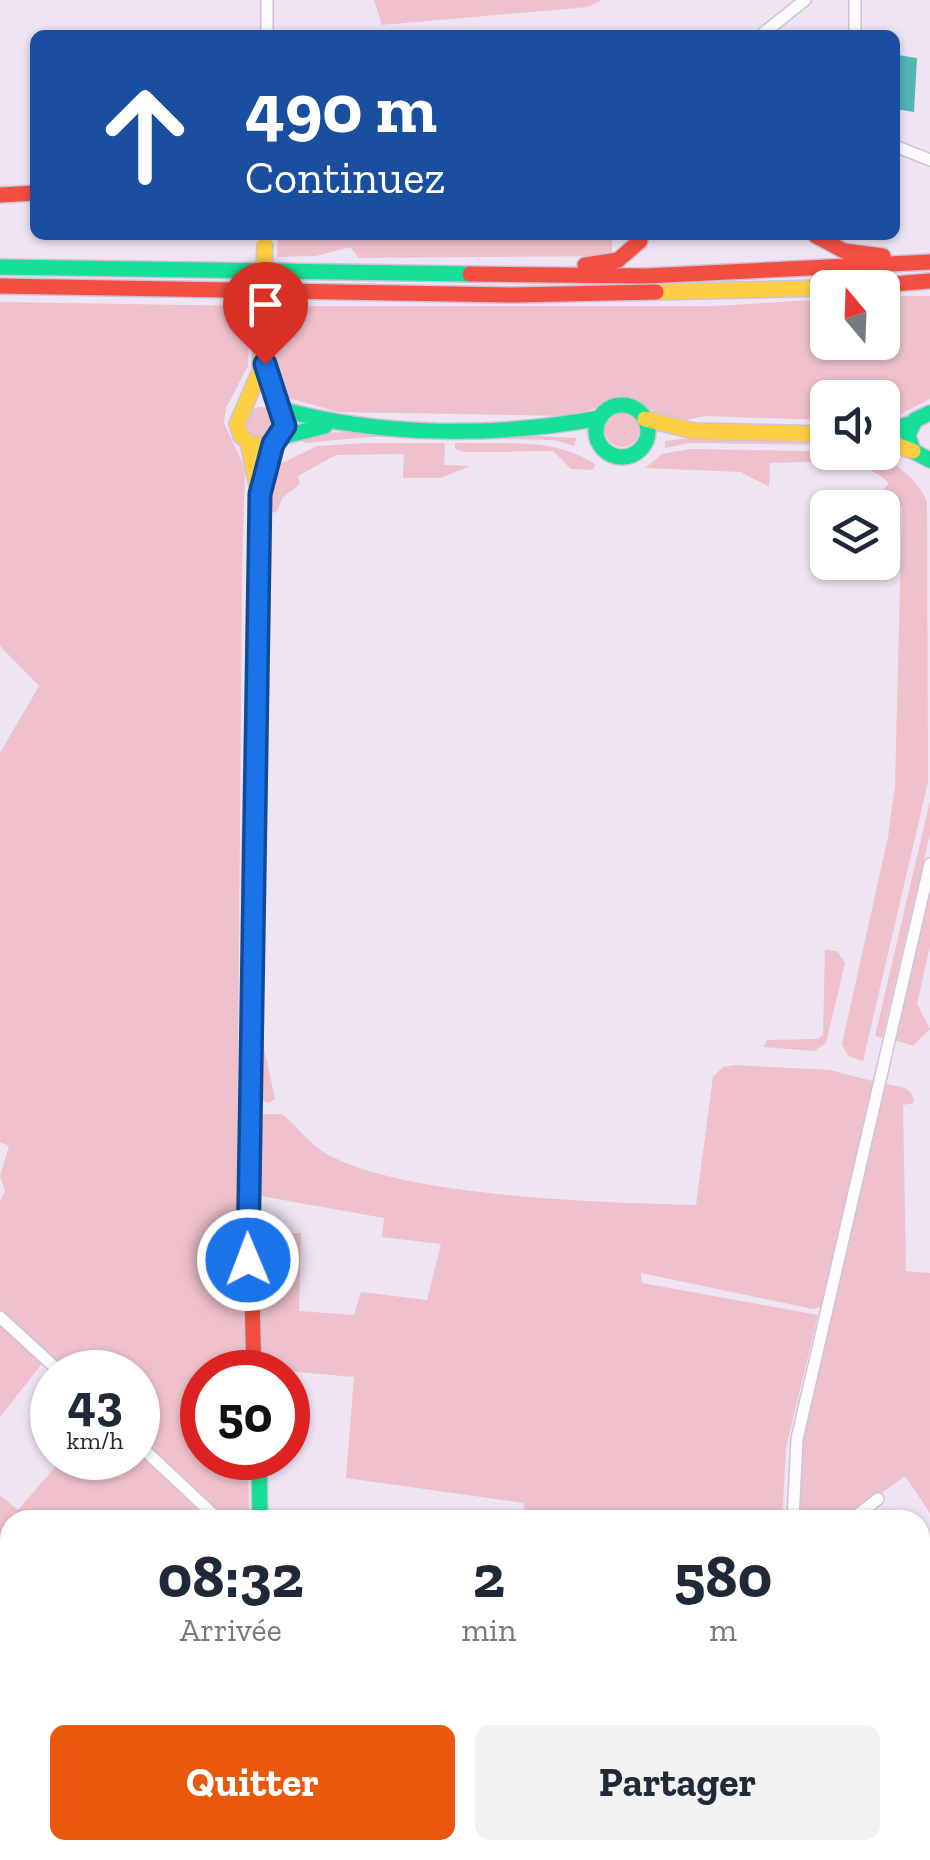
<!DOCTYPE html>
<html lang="fr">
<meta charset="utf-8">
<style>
:root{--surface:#fff;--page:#f2f2f3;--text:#1f2937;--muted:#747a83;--accent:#ea580c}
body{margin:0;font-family:"Zilla Slab",serif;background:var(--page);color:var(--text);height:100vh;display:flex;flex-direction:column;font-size:38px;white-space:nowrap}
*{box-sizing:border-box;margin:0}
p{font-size:32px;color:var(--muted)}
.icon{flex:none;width:55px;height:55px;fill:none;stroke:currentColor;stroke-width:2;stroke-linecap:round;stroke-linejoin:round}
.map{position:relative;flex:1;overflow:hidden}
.side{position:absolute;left:0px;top:1510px;width:930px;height:350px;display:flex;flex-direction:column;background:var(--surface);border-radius:30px 30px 0 0;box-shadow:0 2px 8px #0004}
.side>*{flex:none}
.hud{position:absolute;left:30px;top:30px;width:870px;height:210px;border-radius:15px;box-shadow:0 2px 8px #0004;background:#1a4fa0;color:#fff;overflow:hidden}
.needle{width:65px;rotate:341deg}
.fabs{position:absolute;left:810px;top:270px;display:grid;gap:20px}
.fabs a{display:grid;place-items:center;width:90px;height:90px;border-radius:15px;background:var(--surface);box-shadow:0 2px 8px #0004;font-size:50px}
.speed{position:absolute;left:30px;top:1350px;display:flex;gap:20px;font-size:50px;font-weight:700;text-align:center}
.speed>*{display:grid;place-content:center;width:130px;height:130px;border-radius:50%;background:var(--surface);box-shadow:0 2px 8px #0004;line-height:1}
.speed small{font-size:25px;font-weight:400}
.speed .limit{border:15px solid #d22;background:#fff;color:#111}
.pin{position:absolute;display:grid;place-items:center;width:85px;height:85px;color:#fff;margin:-102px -42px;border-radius:50% 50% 50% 0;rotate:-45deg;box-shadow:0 0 10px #0007}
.pin .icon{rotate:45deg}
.me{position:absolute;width:110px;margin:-55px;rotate:359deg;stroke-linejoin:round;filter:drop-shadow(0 0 8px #0008)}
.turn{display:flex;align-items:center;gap:35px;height:210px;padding:0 50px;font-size:45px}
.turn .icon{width:130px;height:130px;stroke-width:2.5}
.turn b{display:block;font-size:70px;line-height:85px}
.eta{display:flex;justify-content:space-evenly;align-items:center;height:170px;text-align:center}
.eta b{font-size:60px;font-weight:800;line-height:70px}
.button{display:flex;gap:20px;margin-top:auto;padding:20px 50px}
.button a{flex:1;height:115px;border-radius:15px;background:var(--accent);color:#fff;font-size:40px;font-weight:800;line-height:115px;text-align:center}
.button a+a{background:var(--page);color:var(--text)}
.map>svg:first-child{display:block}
.green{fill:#efc1cc}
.water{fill:#56b3b6}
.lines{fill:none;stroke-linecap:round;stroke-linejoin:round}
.street-casing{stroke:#cfc2d7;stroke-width:14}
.fast-casing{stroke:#cfc2d7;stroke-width:18}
.slow-casing{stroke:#cfc2d7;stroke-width:18}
.jam-casing{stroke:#cfc2d7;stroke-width:18}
.street{stroke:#fcfbfd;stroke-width:11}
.fast{stroke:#16e098;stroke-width:15}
.slow{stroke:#ffcf43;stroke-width:15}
.jam{stroke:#f24e42;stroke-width:15}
.slow-bridge-casing{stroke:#cfc2d7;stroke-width:18;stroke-linecap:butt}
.slow-bridge{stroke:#ffcf43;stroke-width:15}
.route-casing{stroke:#114b97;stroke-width:25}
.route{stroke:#1a73e8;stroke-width:18}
</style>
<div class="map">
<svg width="930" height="1860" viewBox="0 0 930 1860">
<rect width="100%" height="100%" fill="#eee4f4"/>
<path class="green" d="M374 0H602L588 7 382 25Z
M278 235H612V256L359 258 350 247 316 256 277 257Z
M883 296H930V399L883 423 882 398H828L827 420 706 416 685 420 659 415 627 397 573 416 338 412 289 398C273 368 273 339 273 306H717L827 299 828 342H882Z
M0 302 250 306 248 366 226 408 224 423 245 468 242 574 237 1190 246 1372H202V1458H248L249 1520H10V1850H759L761 1860H0V1495L18 1510 63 1458H138V1372H67L48 1356 0 1417V1201L5 1191 0 1176 9 1146 0 1142V753L39 686 0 646Z
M245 423a16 16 0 1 1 32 0a16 16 0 1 1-32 0Z
M605 430a17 17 0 1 1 34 0a17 17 0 1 1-34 0Z
M368 431 444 433 445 437H368L304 443 302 434Z
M466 432 576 438 574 446 554 440 457 438Z
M698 437 828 440 827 445 690 443 665 448V441Z
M368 443H445L444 465 471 466 440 478H403L404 454 336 455 298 476 300 484 283 497 276 513 266 510 271 464 278 465 317 446Z
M455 443C500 444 558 437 596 465L592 470 571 469 553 451 465 452 455 449Z
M691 449 862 452C890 458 916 475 927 502L928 782 863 1061 848 1056 842 1044 888 837 895 786 902 507 884 489 889 483C860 454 808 463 770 463L769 487 741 472 645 468 662 454Z
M272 516 263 1043 275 1099 269 1103 251 1098 261 842 264 545 266 521Z
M930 801V834L882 1038 875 1036Z
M930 889V946L917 1004 930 1029 913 1046 895 1040Z
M825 950 837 951 845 963 826 1043 814 1051 764 1047 767 1040 818 1039 823 1034Z
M735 1065 830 1070 876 1082 823 1306 813 1309 641 1273 642 1283 818 1315 786 1448 782 1520H590L524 1513V1503L346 1478 354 1377 264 1369 255 1233H301L299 1311 354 1315 361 1292 427 1300 441 1244 382 1237 384 1218 255 1195 250 1198 255 1114H282C298 1127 309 1144 327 1154 403 1197 605 1203 696 1205L713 1077 723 1067Z
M886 1084C900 1087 913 1086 914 1103L903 1105 906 1271 930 1273V1513L905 1476 845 1520H798L801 1438Z"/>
<path class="water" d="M898 55 917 58 914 112 895 109Z"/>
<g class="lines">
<defs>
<path id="street" d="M267 35V0
M761 35 805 0
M855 35V0
M895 146 930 160
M0 1317 60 1372
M138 1444 219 1520
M793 1520 797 1439 930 864
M851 1520 878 1499
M920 1636 930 1628"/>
<path id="fast" d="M0 267 470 274
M596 431a26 26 0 1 1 52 0a26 26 0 1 1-52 0Z
M280 409C382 437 497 437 600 418
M930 413 915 420 908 435 913 451 930 460
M882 432 913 423
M281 437 325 426
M262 485 273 444 285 426 265 363
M259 1458 260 1520
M274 1850V1860"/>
<path id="slow" d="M656 292 828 288
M262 320 260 371 237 424 241 436 252 445 273 444
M645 419 694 431 828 434
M882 440 913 451
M248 443 259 494 250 848
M879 1850 881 1860"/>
<path id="jam" d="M0 195 35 193
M816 236 844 251 883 256
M585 265 618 260 640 241
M470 274 646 276 930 262
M0 286 515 295 656 292
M845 288 930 281
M250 848 248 1153 254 1372"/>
</defs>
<use href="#street" class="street-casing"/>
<use href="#fast" class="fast-casing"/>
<use href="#slow" class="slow-casing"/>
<use href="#jam" class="jam-casing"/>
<use href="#street" class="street"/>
<use href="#fast" class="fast"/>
<use href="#slow" class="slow"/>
<use href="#jam" class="jam"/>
<defs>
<path id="slow-bridge" d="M262 320 265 243"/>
</defs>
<use href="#slow-bridge" class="slow-bridge-casing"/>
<use href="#slow-bridge" class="slow-bridge"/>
</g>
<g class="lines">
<defs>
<path id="route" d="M248 1260 260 494 273 444 285 426 265 364"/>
</defs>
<use href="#route" class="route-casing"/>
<use href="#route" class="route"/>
</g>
</svg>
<div class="fabs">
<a><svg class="needle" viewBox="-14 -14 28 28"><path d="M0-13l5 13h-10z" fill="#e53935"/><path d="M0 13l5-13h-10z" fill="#747a83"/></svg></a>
<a><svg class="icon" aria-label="sound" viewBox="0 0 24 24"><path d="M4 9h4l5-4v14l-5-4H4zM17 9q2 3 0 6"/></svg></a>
<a><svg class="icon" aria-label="layers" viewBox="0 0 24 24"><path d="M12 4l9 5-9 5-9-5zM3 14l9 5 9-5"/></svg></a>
</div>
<div class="speed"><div>43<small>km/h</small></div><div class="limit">50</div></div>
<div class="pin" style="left:265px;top:364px;background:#d93025"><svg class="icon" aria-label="arrive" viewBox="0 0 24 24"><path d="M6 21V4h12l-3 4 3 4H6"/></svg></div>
<svg class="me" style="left:248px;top:1260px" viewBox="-20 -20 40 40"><circle r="17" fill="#1a73e8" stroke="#fff" stroke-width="3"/><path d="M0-11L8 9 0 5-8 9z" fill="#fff"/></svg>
<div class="hud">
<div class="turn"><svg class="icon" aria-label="ahead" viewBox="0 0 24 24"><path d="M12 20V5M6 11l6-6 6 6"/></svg><div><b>490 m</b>Continuez</div></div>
</div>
<section class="side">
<div class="eta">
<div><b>08:32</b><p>Arrivée</p></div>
<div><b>2</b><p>min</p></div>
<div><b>580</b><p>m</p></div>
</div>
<div class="button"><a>Quitter</a><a>Partager</a></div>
</section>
</div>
